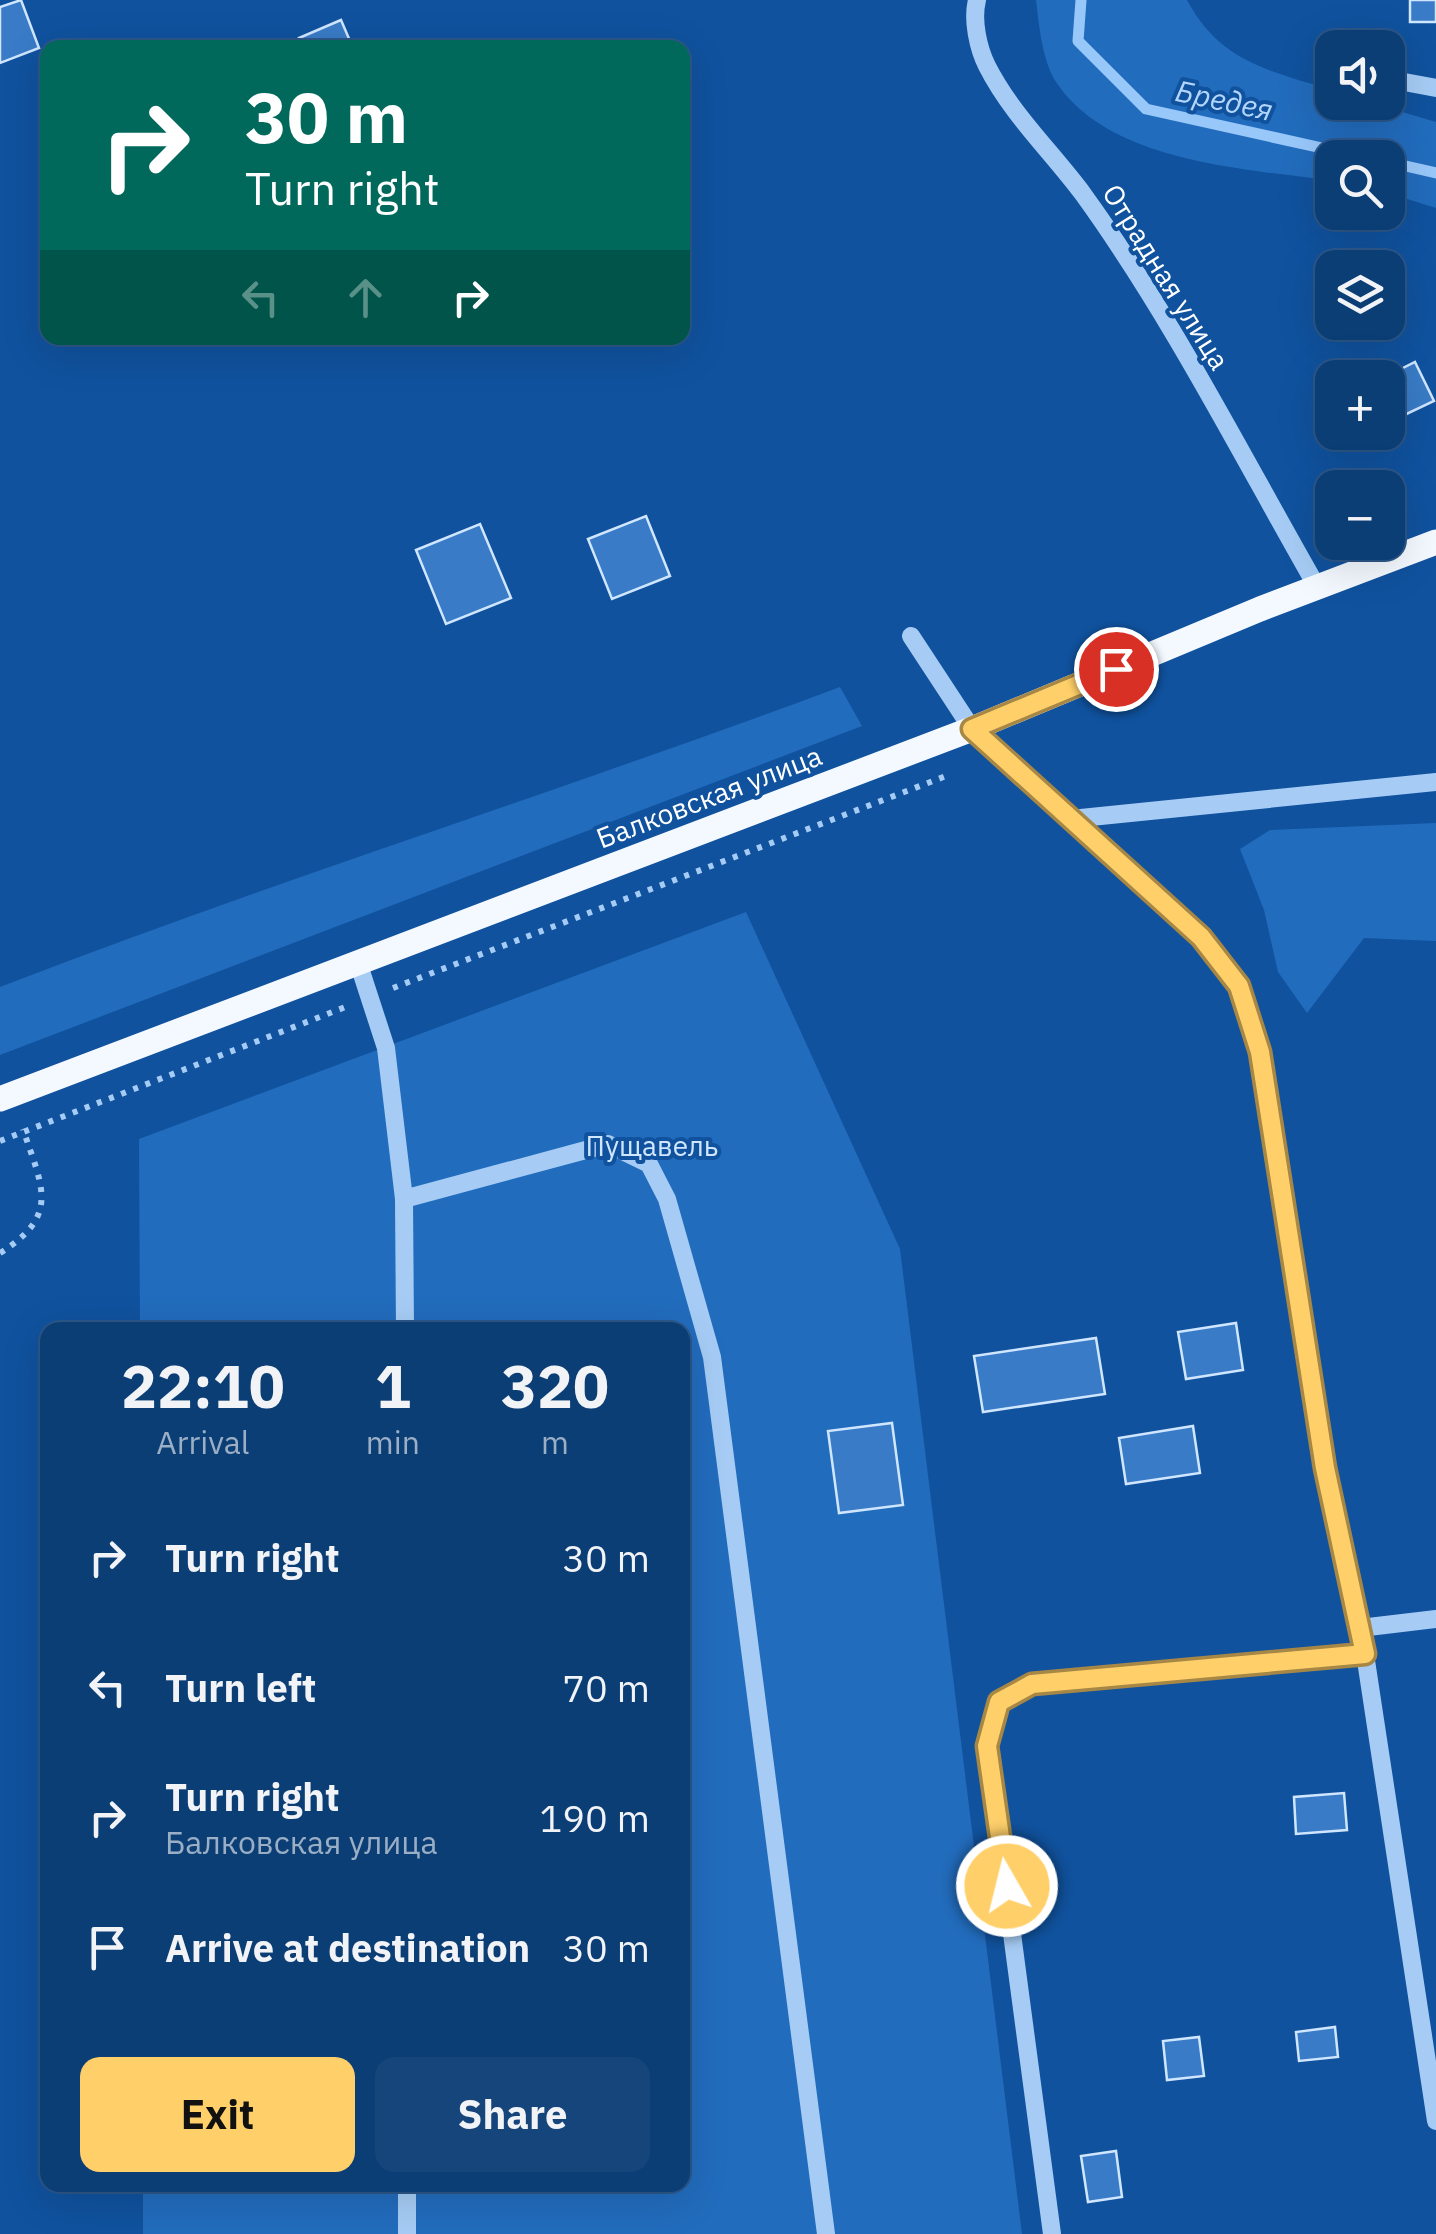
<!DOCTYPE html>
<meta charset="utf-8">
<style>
:root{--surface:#0c3e76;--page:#15457b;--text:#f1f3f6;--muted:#9aaec5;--line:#2c5788;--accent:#ffd06a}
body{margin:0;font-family:"IBM Plex Sans",sans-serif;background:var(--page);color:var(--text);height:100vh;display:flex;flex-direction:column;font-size:38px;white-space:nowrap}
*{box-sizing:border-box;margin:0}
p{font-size:32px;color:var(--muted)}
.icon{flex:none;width:55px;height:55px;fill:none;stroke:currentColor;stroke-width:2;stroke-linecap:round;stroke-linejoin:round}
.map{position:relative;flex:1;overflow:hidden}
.sheet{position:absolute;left:40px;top:1322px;width:650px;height:870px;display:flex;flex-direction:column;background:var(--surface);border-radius:20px;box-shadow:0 10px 40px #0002,0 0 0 2px var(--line)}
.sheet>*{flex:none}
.banner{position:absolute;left:40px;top:40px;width:650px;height:305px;border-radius:20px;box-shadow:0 10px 40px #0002,0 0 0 2px var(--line);background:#00695c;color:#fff;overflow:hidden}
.controls{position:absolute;left:1315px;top:30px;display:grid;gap:20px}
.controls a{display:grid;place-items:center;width:90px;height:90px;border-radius:20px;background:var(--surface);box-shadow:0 10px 40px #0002,0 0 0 2px var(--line);font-size:50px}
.pin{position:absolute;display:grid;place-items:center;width:85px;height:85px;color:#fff;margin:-42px;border:5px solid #fff;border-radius:50%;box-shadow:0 2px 10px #0007}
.me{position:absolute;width:110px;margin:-55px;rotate:352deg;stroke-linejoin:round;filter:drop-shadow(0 0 8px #0008)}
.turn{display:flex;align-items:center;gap:35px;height:210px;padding:0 40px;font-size:45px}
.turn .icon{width:130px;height:130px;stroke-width:2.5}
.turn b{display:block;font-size:70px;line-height:85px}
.lanes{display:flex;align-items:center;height:95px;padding:0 40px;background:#0003;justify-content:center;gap:50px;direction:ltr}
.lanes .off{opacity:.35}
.eta{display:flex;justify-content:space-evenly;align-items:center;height:170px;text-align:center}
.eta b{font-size:60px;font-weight:700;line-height:70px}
.button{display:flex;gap:20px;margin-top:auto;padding:20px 40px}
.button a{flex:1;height:115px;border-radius:20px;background:var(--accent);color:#111;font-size:40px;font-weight:700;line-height:115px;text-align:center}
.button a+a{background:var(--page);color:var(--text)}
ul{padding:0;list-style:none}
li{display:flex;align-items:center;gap:30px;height:130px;padding:0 40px}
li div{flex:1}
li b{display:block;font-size:38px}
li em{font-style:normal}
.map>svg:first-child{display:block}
.green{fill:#226cbd}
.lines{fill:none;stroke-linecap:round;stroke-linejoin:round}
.stream{stroke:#98c7f9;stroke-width:11}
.building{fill:#397bc6;stroke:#cfe6fe;stroke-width:2.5}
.path{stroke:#a6ccf5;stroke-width:6;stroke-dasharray:5 8;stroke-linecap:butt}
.minor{stroke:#a6ccf5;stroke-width:18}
.major{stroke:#f4f9ff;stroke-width:25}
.route-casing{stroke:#a68745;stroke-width:25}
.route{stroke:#ffd06a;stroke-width:18}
.labels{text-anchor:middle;stroke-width:8;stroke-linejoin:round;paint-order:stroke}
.street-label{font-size:28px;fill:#fff;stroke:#10529e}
.park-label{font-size:28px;fill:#cfe6fe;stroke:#10529e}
.water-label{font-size:30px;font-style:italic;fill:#b3d6fc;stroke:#10529e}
</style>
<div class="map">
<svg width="1436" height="2234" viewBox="0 0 1436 2234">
<rect width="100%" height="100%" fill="#10529e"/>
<path class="green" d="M1036 0H1187C1220 62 1270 71 1332 90V102L1372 103 1436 122V208L1388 193V158H1332V181C1244 168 1110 163 1056 82 1042 60 1039 25 1036 0Z
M840 687 862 726 0 1055V987C277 880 561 791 840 687Z
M1436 823V941L1364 938 1307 1013 1278 972 1264 910 1240 849 1270 830Z
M746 912 900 1249 1022 2234H143V2185H682V1330H140L139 1139Z"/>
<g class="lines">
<path class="stream" d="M1081 0 1078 41 1146 109 1367 158
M1388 162 1436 173"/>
</g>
<path class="building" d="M21 0 39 48 0 63V7Z
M1410 0H1436V22H1410Z
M341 20 353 48H303L299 38Z
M1415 362 1434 401 1396 419 1388 401V378H1383Z
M646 516 670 576 612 599 588 539Z
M480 524 511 598 446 624 416 550Z
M1236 1323 1243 1370 1186 1379 1178 1332Z
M1096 1338 1105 1394 983 1412 974 1356Z
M892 1423 903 1505 839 1513 828 1431Z
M1193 1426 1200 1473 1126 1484 1119 1438Z
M1344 1793 1347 1830 1296 1834 1294 1797Z
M1335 2027 1338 2057 1299 2061 1296 2032Z
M1199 2037 1204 2076 1167 2080 1163 2041Z
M1116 2151 1122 2197 1088 2202 1081 2156Z"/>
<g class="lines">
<path class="path" d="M393 988 946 776
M0 1141 348 1006
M0 1253C61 1215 42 1187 23 1129"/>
<path class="minor" d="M977 0C972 20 978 48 987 66 1012 115 1051 151 1083 194 1172 317 1242 456 1317 587
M1388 79 1436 88
M911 636 972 729 1201 937 1239 986 1261 1052 1325 1468 1365 1654 1436 2121
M1071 819 1436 782
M358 962 386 1048 404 1199 405 1330
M404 1199 608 1144 649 1164 667 1199 712 1357 826 2234
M1360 1628 1436 1619
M407 2185V2234
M1052 2234 987 1746 999 1702 1032 1684 1365 1654"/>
<path class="major" d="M0 1099 972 729 1260 609 1436 542"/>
</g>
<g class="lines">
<defs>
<path id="route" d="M1007 1886 987 1746 999 1702 1032 1684 1365 1654 1325 1468 1260 1052 1239 986 1201 937 972 729 1116 669"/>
</defs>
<use href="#route" class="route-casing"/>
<use href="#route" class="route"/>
</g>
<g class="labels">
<g class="street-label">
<text transform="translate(1166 277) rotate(58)" y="10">Отрадная улица</text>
<text transform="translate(709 797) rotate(-21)" y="10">Балковская улица</text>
</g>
<g class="park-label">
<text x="652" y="1156">Пущавель</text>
</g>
<g class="water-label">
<text transform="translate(1224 101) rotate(12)" y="10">Бредея</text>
</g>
</g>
</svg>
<div class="controls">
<a><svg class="icon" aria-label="sound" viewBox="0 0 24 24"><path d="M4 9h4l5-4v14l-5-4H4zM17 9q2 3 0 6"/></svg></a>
<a><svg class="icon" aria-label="search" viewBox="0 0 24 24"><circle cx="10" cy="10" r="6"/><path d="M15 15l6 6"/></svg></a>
<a><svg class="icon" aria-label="layers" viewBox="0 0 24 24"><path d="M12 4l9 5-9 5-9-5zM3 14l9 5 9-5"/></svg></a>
<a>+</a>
<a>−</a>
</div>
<div class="pin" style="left:1116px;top:669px;background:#d93025"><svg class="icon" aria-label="arrive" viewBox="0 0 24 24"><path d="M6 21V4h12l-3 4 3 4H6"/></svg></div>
<svg class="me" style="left:1007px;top:1886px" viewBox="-20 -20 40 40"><circle r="17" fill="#ffd06a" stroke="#fff" stroke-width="3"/><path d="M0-11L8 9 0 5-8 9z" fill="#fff"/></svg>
<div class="banner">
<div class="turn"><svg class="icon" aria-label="right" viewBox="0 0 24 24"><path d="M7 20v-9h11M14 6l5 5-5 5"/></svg><div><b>30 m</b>Turn right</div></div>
<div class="lanes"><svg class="icon off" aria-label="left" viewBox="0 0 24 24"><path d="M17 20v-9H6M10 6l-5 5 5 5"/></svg><svg class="icon off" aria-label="ahead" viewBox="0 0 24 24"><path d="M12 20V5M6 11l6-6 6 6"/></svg><svg class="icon" aria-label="right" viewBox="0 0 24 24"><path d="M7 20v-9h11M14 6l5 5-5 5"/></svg></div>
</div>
<section class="sheet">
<div class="eta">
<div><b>22:10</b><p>Arrival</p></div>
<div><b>1</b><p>min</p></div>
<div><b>320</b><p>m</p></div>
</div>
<ul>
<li><svg class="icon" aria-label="right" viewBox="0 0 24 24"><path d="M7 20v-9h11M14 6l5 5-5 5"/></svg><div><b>Turn right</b></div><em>30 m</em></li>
<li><svg class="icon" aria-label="left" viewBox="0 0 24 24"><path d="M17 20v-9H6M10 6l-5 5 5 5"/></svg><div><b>Turn left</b></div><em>70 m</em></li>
<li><svg class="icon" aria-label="right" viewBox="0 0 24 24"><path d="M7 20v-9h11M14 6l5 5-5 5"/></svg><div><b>Turn right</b><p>Балковская улица</p></div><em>190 m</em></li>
<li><svg class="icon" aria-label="arrive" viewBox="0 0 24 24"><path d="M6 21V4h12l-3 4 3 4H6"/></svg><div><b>Arrive at destination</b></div><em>30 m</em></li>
</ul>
<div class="button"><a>Exit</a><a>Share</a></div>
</section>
</div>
